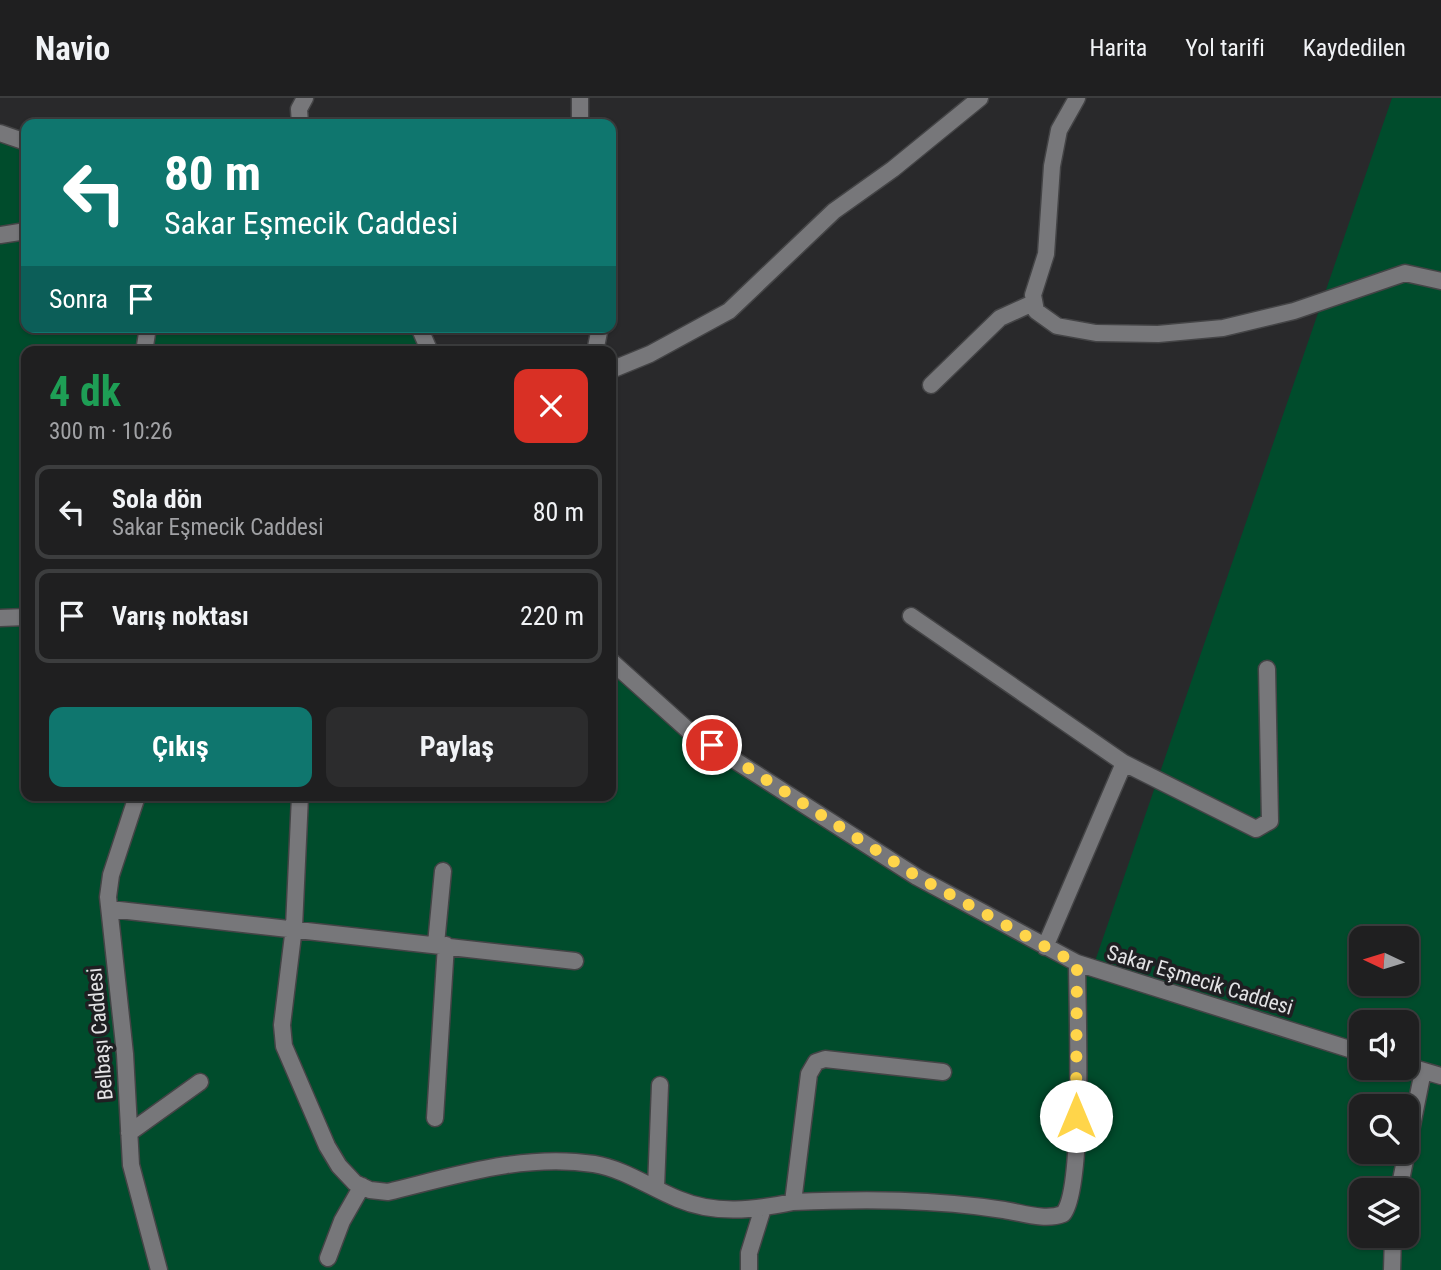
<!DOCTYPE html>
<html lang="tr">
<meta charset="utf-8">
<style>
:root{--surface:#1f1f20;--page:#2c2c2d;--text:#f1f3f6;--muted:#a1a2a5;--line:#3c3d3e;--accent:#0f766e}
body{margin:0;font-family:"Roboto Condensed",sans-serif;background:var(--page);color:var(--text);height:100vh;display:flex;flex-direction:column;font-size:26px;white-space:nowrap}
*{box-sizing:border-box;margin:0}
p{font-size:23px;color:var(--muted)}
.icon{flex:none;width:38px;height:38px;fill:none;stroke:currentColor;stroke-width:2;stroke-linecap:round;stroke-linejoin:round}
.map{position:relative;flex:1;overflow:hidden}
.sheet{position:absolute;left:21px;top:248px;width:595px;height:455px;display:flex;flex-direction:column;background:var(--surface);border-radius:14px;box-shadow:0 2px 5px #0004,0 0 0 2px var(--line)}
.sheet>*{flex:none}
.guide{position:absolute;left:21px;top:21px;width:595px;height:214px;border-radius:14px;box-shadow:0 2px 5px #0004,0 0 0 2px var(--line);background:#0f766e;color:#fff;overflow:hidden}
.needle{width:46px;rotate:274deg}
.controls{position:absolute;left:1349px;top:828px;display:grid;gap:14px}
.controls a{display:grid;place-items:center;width:70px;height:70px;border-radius:14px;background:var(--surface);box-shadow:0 2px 5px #0004,0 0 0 2px var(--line);font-size:35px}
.pin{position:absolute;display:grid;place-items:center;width:60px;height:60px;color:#fff;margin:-30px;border:4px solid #fff;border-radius:50%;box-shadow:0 2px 7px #0007}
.me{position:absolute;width:77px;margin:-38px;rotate:0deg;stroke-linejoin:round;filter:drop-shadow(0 0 5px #0008)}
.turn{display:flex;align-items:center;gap:24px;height:147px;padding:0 28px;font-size:32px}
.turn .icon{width:91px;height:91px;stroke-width:2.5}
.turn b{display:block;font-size:49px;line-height:60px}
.then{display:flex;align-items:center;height:66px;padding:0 28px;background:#0003;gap:14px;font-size:26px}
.round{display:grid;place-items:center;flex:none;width:74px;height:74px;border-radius:14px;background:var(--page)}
.overview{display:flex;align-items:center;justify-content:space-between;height:119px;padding:0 28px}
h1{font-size:42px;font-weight:700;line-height:52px;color:#1e9e55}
.primary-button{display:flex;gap:14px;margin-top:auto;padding:14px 28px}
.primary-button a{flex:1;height:80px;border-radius:14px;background:var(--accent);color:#fff;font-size:28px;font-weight:700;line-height:80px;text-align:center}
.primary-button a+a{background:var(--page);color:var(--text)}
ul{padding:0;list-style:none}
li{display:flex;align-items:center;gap:21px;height:94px;margin:0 14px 10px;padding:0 14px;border:4px solid var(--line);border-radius:14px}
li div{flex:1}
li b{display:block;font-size:26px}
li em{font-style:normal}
header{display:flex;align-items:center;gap:42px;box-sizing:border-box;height:98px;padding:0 35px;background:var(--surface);border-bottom:2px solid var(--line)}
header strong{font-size:33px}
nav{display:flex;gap:38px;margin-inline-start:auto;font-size:24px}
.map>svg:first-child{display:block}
.green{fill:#004c2c;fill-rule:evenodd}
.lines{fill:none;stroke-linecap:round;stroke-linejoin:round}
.minor-casing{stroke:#444446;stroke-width:19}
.minor{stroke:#77777a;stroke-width:16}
.route{stroke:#ffd54a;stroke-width:12;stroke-dasharray:0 21.6}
.labels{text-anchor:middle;stroke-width:7;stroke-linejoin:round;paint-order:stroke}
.street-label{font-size:21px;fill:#e3e3e5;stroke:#1f1f22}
</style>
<header>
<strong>Navio</strong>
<nav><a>Harita</a><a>Yol tarifi</a><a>Kaydedilen</a></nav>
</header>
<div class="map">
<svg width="1441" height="1172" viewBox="0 0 1441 1172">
<rect width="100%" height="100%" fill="#29292b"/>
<path class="green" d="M1392 0H1441V1172H0V35L26 43V229H414L428 254H26V698H611V561L646 596 795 702 1093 869ZM1362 840H1407V886H1362ZM1362 924H1407V970H1362ZM1362 1008H1407V1054H1362ZM1362 1092H1407V1138H1362Z"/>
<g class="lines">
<defs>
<path id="minor" d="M1077 0 1059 32 1052 68 1046 156 1033 197 1036 213 1057 228 1096 235 1158 236 1223 230 1294 213 1405 175 1441 183
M300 26 299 11 305 0
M580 26V0
M0 35 26 44
M0 137 26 133
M419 229 430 254
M144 254 148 229
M595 254 600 229
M611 272 650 256 729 213 834 113 893 71 980 0
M931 287 1000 220 1033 205
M911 518 1124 665 1045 849
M0 520 26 519
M611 563 689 633 917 779 1077 865 1362 955
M1124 665 1256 731 1270 723 1267 571
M137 698 111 777 108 799 125 956 131 1067 159 1172
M300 698 294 829 282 927 284 948 327 1048 339 1068 355 1085 370 1092 388 1094C454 1078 524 1055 594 1066 624 1071 649 1089 678 1101 716 1117 754 1112 793 1104L809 976 816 964 825 961 943 974
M110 811 575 863
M436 846 443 773
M1407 968 1441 978
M435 1020 446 847
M129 1035 200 984
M656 1090 660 987
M1399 1092 1423 973
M793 1104C865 1101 934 1101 1004 1112 1023 1115 1045 1123 1063 1116 1085 1091 1077 908 1077 865
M328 1160 342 1123 362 1088
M749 1172V1155L763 1110
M1392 1172 1393 1138"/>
</defs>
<use href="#minor" class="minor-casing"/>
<use href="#minor" class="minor"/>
</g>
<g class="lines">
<path class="route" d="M712 647 918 779 1077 866 1076 1018"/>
</g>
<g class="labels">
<g class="street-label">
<text transform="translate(1200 882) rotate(17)" y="7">Sakar Eşmecik Caddesi</text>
<text transform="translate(100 936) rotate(-95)" y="7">Belbaşı Caddesi</text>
</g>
</g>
</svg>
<div class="controls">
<a><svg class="needle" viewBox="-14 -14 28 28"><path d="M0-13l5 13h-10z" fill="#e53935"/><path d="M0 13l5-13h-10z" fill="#a1a2a5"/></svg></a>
<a><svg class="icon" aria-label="sound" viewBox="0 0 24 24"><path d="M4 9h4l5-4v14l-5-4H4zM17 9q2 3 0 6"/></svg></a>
<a><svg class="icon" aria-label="search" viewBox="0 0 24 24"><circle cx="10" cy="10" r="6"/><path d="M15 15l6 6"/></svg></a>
<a><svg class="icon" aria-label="layers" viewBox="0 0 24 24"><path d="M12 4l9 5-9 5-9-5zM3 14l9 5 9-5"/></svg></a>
</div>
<div class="pin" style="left:712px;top:647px;background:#d93025"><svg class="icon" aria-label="arrive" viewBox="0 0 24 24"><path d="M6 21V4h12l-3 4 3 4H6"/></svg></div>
<svg class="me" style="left:1076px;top:1018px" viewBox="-20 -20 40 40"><circle r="19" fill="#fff"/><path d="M0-13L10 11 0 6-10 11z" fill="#ffd54a"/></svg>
<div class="guide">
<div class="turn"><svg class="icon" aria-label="left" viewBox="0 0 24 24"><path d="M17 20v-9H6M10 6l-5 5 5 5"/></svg><div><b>80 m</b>Sakar Eşmecik Caddesi</div></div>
<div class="then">Sonra<svg class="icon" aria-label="arrive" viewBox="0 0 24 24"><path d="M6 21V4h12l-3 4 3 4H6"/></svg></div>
</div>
<section class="sheet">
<div class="overview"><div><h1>4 dk</h1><p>300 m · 10:26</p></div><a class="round" style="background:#d93025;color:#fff"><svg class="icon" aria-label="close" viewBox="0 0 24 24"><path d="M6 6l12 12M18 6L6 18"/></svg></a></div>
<ul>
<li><svg class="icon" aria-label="left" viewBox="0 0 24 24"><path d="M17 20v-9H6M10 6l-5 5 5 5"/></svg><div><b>Sola dön</b><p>Sakar Eşmecik Caddesi</p></div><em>80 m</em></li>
<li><svg class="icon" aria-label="arrive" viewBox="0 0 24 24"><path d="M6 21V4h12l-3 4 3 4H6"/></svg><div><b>Varış noktası</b></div><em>220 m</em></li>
</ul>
<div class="primary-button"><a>Çıkış</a><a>Paylaş</a></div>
</section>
</div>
